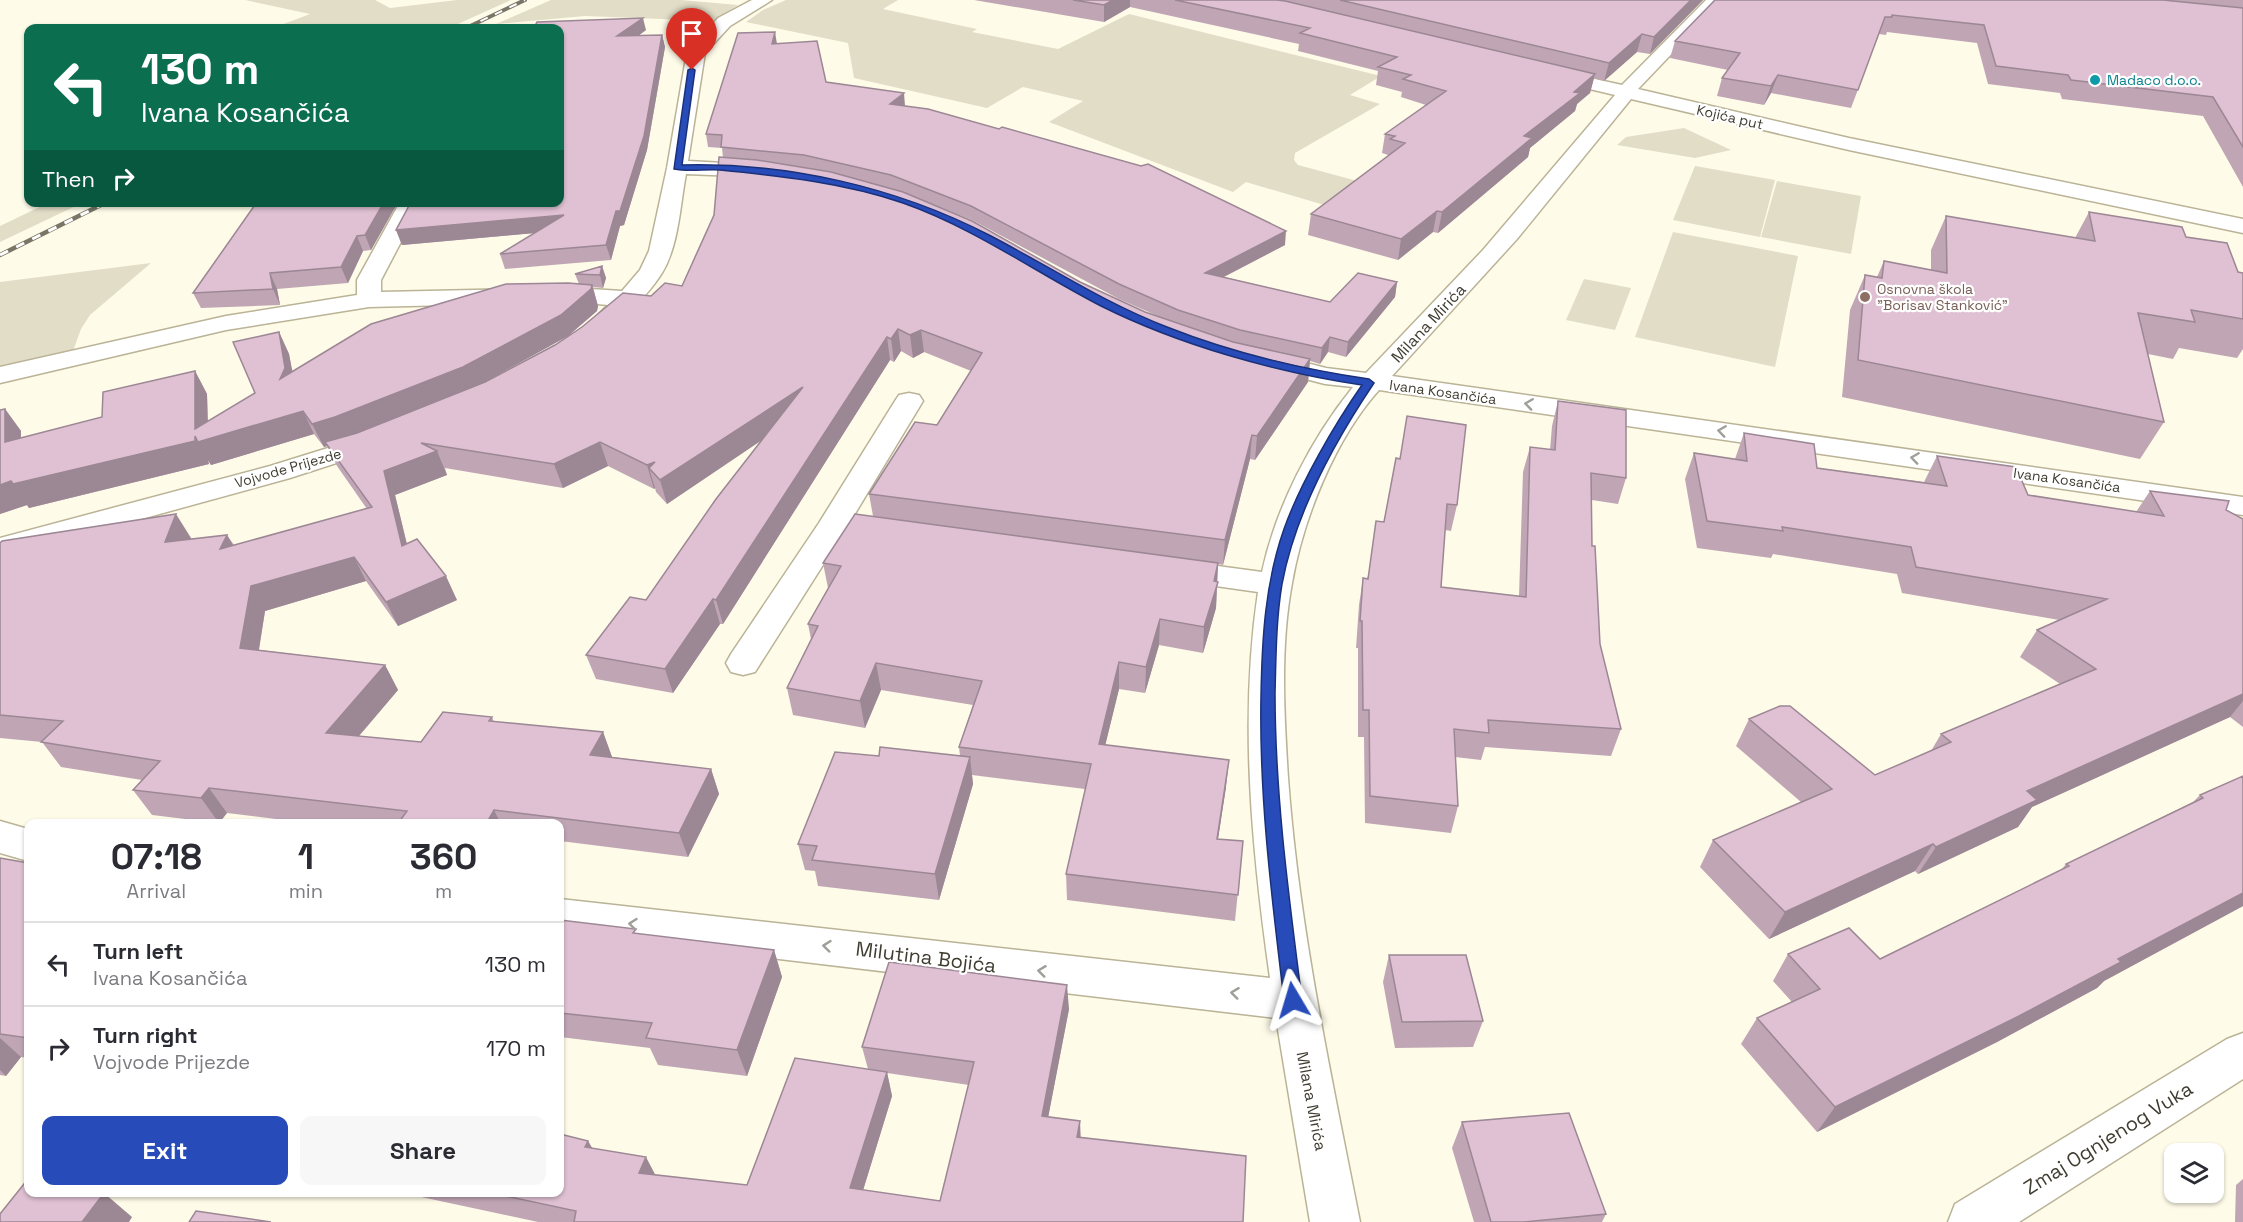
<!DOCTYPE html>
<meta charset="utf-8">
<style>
:root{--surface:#fff;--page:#f7f7f7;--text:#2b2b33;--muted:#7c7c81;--line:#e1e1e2;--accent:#284bba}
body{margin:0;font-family:"Space Grotesk",sans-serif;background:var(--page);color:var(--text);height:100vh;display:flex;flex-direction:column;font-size:22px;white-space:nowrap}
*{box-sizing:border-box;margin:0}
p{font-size:20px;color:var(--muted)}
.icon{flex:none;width:33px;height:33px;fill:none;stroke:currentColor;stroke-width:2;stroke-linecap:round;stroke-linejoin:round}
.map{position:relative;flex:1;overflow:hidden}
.drawer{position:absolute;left:24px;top:819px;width:540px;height:378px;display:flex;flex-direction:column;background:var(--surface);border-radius:12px;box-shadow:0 2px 4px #0004}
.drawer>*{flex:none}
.guide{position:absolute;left:24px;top:24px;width:540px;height:183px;border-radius:12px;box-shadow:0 2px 4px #0004;background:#0b6e4f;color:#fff;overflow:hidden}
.buttons{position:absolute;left:2164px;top:1143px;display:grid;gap:12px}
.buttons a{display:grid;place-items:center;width:60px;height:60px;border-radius:12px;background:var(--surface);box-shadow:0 2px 4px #0004;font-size:30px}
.pin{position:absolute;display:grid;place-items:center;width:51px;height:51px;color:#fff;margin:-62px -26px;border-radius:50% 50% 50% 0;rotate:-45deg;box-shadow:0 0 6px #0007}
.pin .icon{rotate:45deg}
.me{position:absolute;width:66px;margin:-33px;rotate:353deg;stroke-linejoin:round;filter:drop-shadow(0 0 4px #0008)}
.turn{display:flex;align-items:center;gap:21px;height:126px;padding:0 18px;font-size:27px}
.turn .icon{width:78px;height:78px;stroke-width:2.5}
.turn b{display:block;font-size:42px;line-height:51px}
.then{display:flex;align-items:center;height:57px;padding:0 18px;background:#0003;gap:12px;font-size:22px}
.eta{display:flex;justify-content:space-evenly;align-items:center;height:102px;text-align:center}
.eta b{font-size:36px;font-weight:700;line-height:42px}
.action{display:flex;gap:12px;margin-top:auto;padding:12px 18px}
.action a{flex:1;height:69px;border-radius:12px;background:var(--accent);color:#fff;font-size:24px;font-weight:700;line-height:69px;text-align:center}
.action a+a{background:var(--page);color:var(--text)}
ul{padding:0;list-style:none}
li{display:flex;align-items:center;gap:18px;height:84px;padding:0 18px;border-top:2px solid var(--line)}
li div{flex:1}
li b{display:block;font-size:22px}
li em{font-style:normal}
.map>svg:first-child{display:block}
.green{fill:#e2ddc7}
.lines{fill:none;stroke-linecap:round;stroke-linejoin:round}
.street-casing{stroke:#bab396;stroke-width:3}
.street{fill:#fff;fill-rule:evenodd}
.rail-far1-casing{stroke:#797668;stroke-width:4}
.rail-casing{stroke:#797668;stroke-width:4.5}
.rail-far1{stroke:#fff;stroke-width:2;stroke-dasharray:8;stroke-linecap:butt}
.rail{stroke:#fff;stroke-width:3;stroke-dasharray:9;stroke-linecap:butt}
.wall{fill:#c0a6b5;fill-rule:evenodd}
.shaded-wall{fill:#9c8794}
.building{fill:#dfc1d3;stroke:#9c8794;stroke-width:1.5}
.oneway{stroke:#9f9e98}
.route{fill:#284bba;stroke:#1a3179;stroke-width:1.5}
.culture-dot{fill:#0f9aa8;stroke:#fff;stroke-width:2}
.education-dot{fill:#8d6e63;stroke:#fff;stroke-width:2}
.labels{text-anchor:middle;stroke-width:4.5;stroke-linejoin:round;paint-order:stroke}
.far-culture-label{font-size:14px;fill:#0d838f;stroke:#fff;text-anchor:start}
.far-street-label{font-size:14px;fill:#3f3c30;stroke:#fff}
.far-education-label{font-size:14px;fill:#785e54;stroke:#fff;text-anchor:start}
.street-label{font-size:16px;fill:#3f3c30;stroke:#fff}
.near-street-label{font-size:20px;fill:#3f3c30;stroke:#fff}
</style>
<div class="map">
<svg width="2243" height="1222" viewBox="0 0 2243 1222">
<rect width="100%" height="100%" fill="#fffbe9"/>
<path class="green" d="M245 0H375L390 8 457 0H511L449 28H273L310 14Z
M551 0H681L738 5 712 21 585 16 496 24Z
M786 0H898L883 9 977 29 972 32 1058 49 1129 14 1381 76 1350 95 1380 104 1295 153 1294 160 1298 165 1361 182 1331 207 1246 182 1233 192 1049 122 1083 101 1023 87 987 108 854 78 848 43 746 22 763 10Z
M1684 128 1731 150 1695 158 1617 145 1626 137Z
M1695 166 1775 180 1760 237 1673 220Z
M1777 181 1861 196 1851 254 1761 237Z
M50 202 82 203 0 242V226Z
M1673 232 1798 256 1775 367 1635 337Z
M151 263 90 315 81 329 73 351 0 367V282Z
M1584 279 1631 288 1615 330 1566 320Z"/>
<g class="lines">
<defs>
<path id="street" d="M752 0H772L730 26 705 53 688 161 762 165 769 167 772 171 769 175 762 177 686 174C680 205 679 245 662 273 652 289 639 302 626 315 614 326 608 335 591 331L587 326 608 305 575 302 369 307 226 330 0 383V367L226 316 357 295V280L400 202H422L381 280V292L575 288 622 291 640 270 649 251 667 168 687 52 718 18Z
M1706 0H1723L1638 89 1849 138 2243 219V233L1849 150 1631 99 1517 239 1392 376 2243 497V515L1379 390C1335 439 1303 519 1292 583 1280 647 1284 714 1288 778 1299 928 1331 1075 1360 1222H1310L1276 1018 560 933V899L1270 978C1252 851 1239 719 1258 592L1173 580 1162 577 1157 570 1162 563 1173 560 1262 572C1276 507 1311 439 1353 387L1325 384 1255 366 1251 360 1255 354 1264 352 1326 368 1366 373 1483 250 1615 95 1543 78 1540 74 1543 70 1549 69 1622 85Z
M909 393 919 395 923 401 853 517 904 525 908 532 904 539 893 542 842 535 755 672 743 675 731 672 726 663 731 654 819 523 895 401 899 395Z
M373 434 383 436 387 442 383 448 290 478 0 558V538L270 466Z
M0 821 28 829V861L0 853Z
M2243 1033V1079L2019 1222H1948L1955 1204 2227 1039Z"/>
</defs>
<use href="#street" class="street-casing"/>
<use href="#street" class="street"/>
<defs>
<path id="rail-far1" d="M466 28 525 0"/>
<path id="rail" d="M0 255 107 202"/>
</defs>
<use href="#rail-far1" class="rail-far1-casing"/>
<use href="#rail" class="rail-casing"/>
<use href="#rail-far1" class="rail-far1"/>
<use href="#rail" class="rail"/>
</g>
<path class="wall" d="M974 0H1703L1650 54 1637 52 1604 81 1594 78 1590 93 1577 104 1575 111 1530 148 1528 157 1438 233 1433 232 1398 260 1308 235 1311 214 1388 156V155L1382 153 1385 134 1426 105 1401 97 1402 92 1376 85 1378 71 1298 51 1299 44 1130 7 1104 22Z
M1715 0H2243V187L2203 116 2062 99 2060 93 1988 84 1977 43 1887 32 1886 35 1879 34 1851 108 1771 93 1764 105 1717 96 1722 78 1728 70 1670 58 1675 41Z
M560 28 646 30 638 36 662 35 665 47 647 150 624 225 620 226 611 260 505 269 500 254 534 233 402 245 396 230Z
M777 43 826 82 905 106 1285 245 1224 277 1330 302 1397 282 1395 297 1346 357 1328 352 1320 364 1310 361 1308 382 1255 460 1250 459 1223 565 1218 564 1216 608 1203 653 1159 645 1145 693 1119 689 1105 745 1226 787 1218 839 1243 841 1235 921 1067 900 1066 874 1085 789 972 775 973 784 939 900 818 886 815 871 805 870 798 844 879 756H960L959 747 973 705 881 690 865 728 793 715 787 688 811 639 808 624 828 588 823 563 873 516 869 494 937 425 971 371 924 352 913 358 901 351 894 362 890 360 723 624H720L673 693 596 679 586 655 646 600 761 440 667 504 656 492 655 488 654 489 608 466 563 488 445 468 447 475 395 495 407 544 457 600 398 626 366 581 265 611 259 650 385 665 398 690 359 736 421 742 492 717 494 722 603 732 612 757 711 769 719 794 688 857 560 841V824H316L227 813 219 823 152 815 133 790 142 780 61 767 42 742 0 738V543L191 538V539L227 535 234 545 367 509 337 466 327 446 324 447 314 434 211 465 208 460 209 464 29 508 27 505 0 514V410L5 409 21 431V438L102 417 195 371 207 394 208 421 255 393 279 332 289 354 292 371 579 284 575 274 602 266 606 278 603 288 593 287 598 306 597 311 568 336 482 383 651 296 682 286 714 215 723 158 722 148 708 147 706 134ZM927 202 972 220 1119 299 1160 317 1145 312 1080 282Z
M398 202 371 250 363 251 348 283 277 289 280 305 201 308 193 293Z
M2089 212 2186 237 2238 272 2243 273V349L2237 358 2179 348 2173 359 2148 354 2164 422 2140 459 1842 397 1850 310 1865 275 1877 277 1884 261 1931 270V250L1946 216 2075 238Z
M1558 401 1626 478 1618 504 1592 500V546L1600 644 1621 729 1611 756 1485 747 1481 760 1455 757 1458 806 1451 833 1365 823 1364 737H1358V648H1356L1359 605 1363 578 1367 579 1384 522 1396 458 1457 505 1451 531 1445 530 1441 587 1519 596 1523 472 1530 447 1550 450 1552 426Z
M1744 433 1817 468 1924 482 1937 456 2028 495 2136 512 2150 491 2226 510 2243 519V727L2230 717 2032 807 2018 827 1918 874 1915 871 1769 939 1700 867 1713 840 1801 802 1736 746 1749 719 1875 775 1931 751 1941 734 2060 684 2020 657 2037 630 2059 620 1902 593 1897 574 1773 554 1771 558 1697 548 1685 479 1694 453 1735 459Z
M2243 776V906L2104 981 2097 988 1997 1042 1817 1132 1741 1044 1757 1018 1792 1002 1773 981 1788 954 1880 959 2061 870 2066 864 2193 802 2200 795Z
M0 858 28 863V1058L21 1057 6 1076 0 1075Z
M560 920 638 934 774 950 782 977 747 1076 658 1065 650 1048 560 1037Z
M1389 955 1483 1021 1473 1047 1395 1048 1383 982Z
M1069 1009 1048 1117 1080 1121V1137L1243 1222H538L398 1192H560L588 1141 592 1148 655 1175 747 1185 868 1069 862 1047ZM887 1073 969 1085 940 1201 863 1190 892 1096Z
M1462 1122 1606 1214 1602 1222H1474L1452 1148Z
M2243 1179V1222H2235L2236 1185Z"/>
<path class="shaded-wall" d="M1113 0H1130V7L1104 22V5Z
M1691 0H1703L1650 54 1654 37Z
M643 18 646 30 620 49 617 36Z
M775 32 777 44H772Z
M1642 34 1637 52 1604 81 1609 63Z
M662 35 665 47 647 150 624 225 620 226 611 260 606 245Z
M1595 74 1590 93 1577 104 1575 111 1530 148 1528 157 1438 233 1442 212 1524 136Z
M1778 75 1771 93 1764 105 1771 86Z
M904 93 905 106 890 104Z
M384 202H398L371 250 365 235Z
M1437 211 1433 232 1398 260 1401 239Z
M564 215 568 230 402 245 396 230Z
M1286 231 1285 245 1204 287 1205 273Z
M357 236 363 251 348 283 341 267Z
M602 266 606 278 603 288 600 275Z
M270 273 277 289 280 305 273 289Z
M1397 282 1395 297 1346 357 1348 342Z
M592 285 598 306 597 311 568 336 472 389 346 440 325 442 327 446 324 447 312 424Z
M898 329 901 351 894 362 891 339Z
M921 330 924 352 913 358 910 335Z
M279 332 289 354 296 390 280 379Z
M887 337 890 360 723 624 716 600Z
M1330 337 1328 352 1320 364 1322 348Z
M1310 359 1308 382 1255 460 1257 436Z
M195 371 207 394 208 439 303 411 314 434 211 465 208 460 209 464 29 508 27 505 0 514V485L11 481 195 436Z
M803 387 807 410 667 504 660 480 649 468 655 488 654 489 647 465Z
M5 409 21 431 20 464 5 442Z
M1252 435 1250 459 1223 565 1225 540Z
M600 442 608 466 563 488 554 464Z
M437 451 447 475 395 495 413 570 402 546 384 471Z
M176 514 191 538 180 566 165 542Z
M227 535 241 559 220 549Z
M354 557 366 581 265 611 255 673 240 648 251 586Z
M1218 563 1216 608 1203 653 1204 627Z
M446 576 457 600 398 626 386 602Z
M713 599 720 624 673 693 665 669Z
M1160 619 1159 645 1145 693 1146 667Z
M1119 662V689L1099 771V744Z
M876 663 881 690 865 728 860 701Z
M385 665 398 690 341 757 326 733Z
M2243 694V701L2230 717 2032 807 2018 827 1918 874 1936 847 2027 791Z
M603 732 612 757 600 780 590 755Z
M970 757 973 784 939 900 935 874Z
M1229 760 1226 787 1214 865 1217 839Z
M711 769 719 794 688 857 679 833Z
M209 788 227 813 219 823 201 798Z
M494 810 501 824H486Z
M1933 844 1915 871 1769 939 1785 912Z
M2243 893V906L2104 981 2097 988 1997 1042 1817 1132 1835 1107 2118 959Z
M774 950 782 977 747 1076 737 1050Z
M1067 985 1069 1009 1044 1139 1042 1116Z
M0 1038 21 1057 6 1076 0 1070Z
M887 1072 892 1096 857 1210 850 1188Z
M1080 1121 1081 1144 1077 1137Z
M588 1141 601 1163 585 1147Z
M646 1157 658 1180 639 1173Z
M104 1193 132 1217 129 1222H82Z"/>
<path class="building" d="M1073 0H1113L1104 5Z
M1175 0H1277L1285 1 1595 74 1574 92 1580 93 1524 136 1532 138 1442 212 1437 211 1401 239 1311 214 1405 143 1390 139 1395 136 1385 134 1446 91 1403 79 1411 75 1378 67 1397 57 1300 33 1310 28Z
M1340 0H1691L1654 37 1642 34 1609 63Z
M1715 0H2163L2243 8V147L2213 97 2071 80 2068 75 1996 66 1984 25 1892 15V17H1885L1858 90 1778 75 1771 86 1722 78 1740 53 1675 41Z
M643 18 617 36 662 35 644 136 620 211H616L606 245 500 254 564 215 396 230 411 202H560V28H534L537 22Z
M775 32 772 44 817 41 826 82 904 93 890 104 928 109 999 129 1002 127 1141 166 1148 164 1286 231 1205 273 1330 302 1358 273 1397 282 1348 342 1330 337 1322 348 1240 330 1178 310 1119 284 971 206 891 175 804 155 721 147 722 135 706 134 738 33Z
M719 157 757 160 831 172 903 192 972 221 1080 282 1145 312 1233 342 1310 359 1257 436 1252 435 1225 540 869 494 915 422 937 425 982 353 921 330 910 335 898 329 891 339 887 337 716 600 713 599 665 669 586 655 630 597 646 600 716 499 803 387 660 480 649 468 655 462 647 465 600 442 554 464 421 443 437 451 384 471 402 546 417 539 446 576 386 602 354 557 251 586 240 648 385 665 326 733 421 742 443 712 492 717 489 721 603 732 590 755 711 769 679 833 494 810 486 824H411L399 822 407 811 209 788 201 798 133 790 160 761 41 742 63 721 0 715V543L2 541 176 514 165 542 227 535 220 549 372 507 325 442 357 433 485 382 555 345 582 327 623 293 651 296 665 283 682 286 714 215Z
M257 202H384L365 235 357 236 341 267 270 273 273 289 193 293Z
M2089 212 2182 227 2186 237 2227 243 2238 272 2243 273V319L2191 310 2195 322 2138 313 2164 422 1858 360 1865 275 1882 278 1884 261 1947 273 1946 216 2095 241Z
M602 266 600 275 575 274Z
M568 283 592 285 591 289 561 315 463 367 335 417 312 424 303 411 198 442 195 436V441L13 484 11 481 0 485V410L5 409V442L102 417 103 392 195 371V429L255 393 233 342 279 332 285 368 280 379 371 324 506 284Z
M1558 401 1626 410V478L1591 473 1592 546H1595L1600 644 1621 729 1488 720 1489 733 1454 729 1458 806 1370 796 1369 710H1363L1362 621H1360L1363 578 1368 579 1376 521 1384 522 1396 458 1400 459 1407 416 1466 425 1457 505 1447 504 1441 587 1526 597 1530 447 1555 450Z
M1744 433 1814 444 1817 468 1947 486 1937 456 2016 467 2028 495 2164 516 2150 491 2229 501 2226 510 2243 519V694L2027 791 2037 800 1936 847 1933 844 1785 912 1713 840 1832 789 1749 719 1780 706H1790L1875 775 1951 742 1941 734 2096 669 2037 630 2107 599 1916 567 1911 547 1782 527 1783 531 1707 521 1694 453 1747 461Z
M855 514 1218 563 1214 581 1218 582 1204 627 1160 619 1146 667 1119 662 1099 744 1229 760 1217 839 1243 841 1238 895 1066 874 1091 764 959 747 982 681 876 663 860 701 787 688 818 626 808 624 841 566 823 563Z
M880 747 970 757 935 874 812 860 817 846 798 844 835 752 879 756Z
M2243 776V893L2118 959 2121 962 2019 1016 1835 1107 1757 1018 1820 989 1788 954 1849 928 1880 959 2069 866 2066 864 2203 798 2200 795Z
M0 858 28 863V1038L0 1034Z
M560 920 636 929 633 933 774 950 737 1050 646 1038 652 1023 560 1013Z
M1389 955H1466L1483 1021 1402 1022Z
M889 962 1067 985 1042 1116 1080 1121 1077 1137 1246 1156 1243 1222H574L576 1211 487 1192H560V1134L588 1141 585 1147 646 1157 639 1173 747 1185 795 1058 887 1072 850 1188 940 1201 974 1062 862 1047Z
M1569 1113 1606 1214 1523 1222H1491L1462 1122Z
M28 1179V1192L104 1193 82 1222H0V1214Z
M196 1211 271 1222H189Z"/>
<defs><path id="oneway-chevron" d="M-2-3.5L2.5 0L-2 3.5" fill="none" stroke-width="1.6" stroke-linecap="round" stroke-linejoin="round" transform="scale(1.5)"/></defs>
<g class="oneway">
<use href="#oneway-chevron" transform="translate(1529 404) rotate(-172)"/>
<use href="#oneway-chevron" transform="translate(1722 431) rotate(-172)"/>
<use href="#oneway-chevron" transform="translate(1915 458) rotate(-172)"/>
<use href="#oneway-chevron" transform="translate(633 924) rotate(-174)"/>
<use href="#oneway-chevron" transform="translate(827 946) rotate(-174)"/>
<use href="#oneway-chevron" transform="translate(1042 971) rotate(-173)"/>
<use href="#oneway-chevron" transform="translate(1235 993) rotate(-173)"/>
</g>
<path class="route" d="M692 68 695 70 682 165C787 162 896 187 989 235 1049 266 1104 303 1167 327 1230 352 1301 369 1369 379L1374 383C1335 441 1295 514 1282 584 1276 620 1276 657 1275 693 1275 796 1289 898 1302 1000L1300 1006 1293 1008 1287 1006 1284 1000C1272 899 1259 798 1261 696 1262 639 1265 583 1284 529 1300 484 1334 425 1362 385 1275 372 1179 345 1101 306 1035 272 974 228 903 203 845 183 781 176 720 170 705 169 689 172 674 169L688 70Z"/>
<circle class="culture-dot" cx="2095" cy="80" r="6"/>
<circle class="education-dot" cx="1865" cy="297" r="6"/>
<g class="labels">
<g class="far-culture-label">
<text x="2107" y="85">Madaco d.o.o.</text>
</g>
<g class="far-street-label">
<text transform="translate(1730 117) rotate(13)" y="5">Kojića put</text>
<text transform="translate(1443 392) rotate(8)" y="5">Ivana Kosančića</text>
<text transform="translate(288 468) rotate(-16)" y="5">Vojvode Prijezde</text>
<text transform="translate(2067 480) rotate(8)" y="5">Ivana Kosančića</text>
</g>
<g class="far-education-label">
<text x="1877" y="294">Osnovna škola<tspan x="1877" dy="16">"Borisav Stanković"</tspan></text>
</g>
<g class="street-label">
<text transform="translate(1428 323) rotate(-47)" y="6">Milana Mirića</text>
<text transform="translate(1312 1101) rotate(79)" y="6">Milana Mirića</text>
</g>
<g class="near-street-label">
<text transform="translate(926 957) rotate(7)" y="7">Milutina Bojića</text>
<text transform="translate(2108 1138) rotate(-32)" y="7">Zmaj Ognjenog Vuka</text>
</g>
</g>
</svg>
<div class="buttons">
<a><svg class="icon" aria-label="layers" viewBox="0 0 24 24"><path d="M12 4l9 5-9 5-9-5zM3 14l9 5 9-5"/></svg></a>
</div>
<div class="pin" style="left:692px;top:70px;background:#d93025"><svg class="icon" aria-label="arrive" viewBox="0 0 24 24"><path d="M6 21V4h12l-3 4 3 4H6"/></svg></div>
<svg class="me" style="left:1293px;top:1000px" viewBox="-20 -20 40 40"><path d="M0-17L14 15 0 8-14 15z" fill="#284bba" stroke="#fff" stroke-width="4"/></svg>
<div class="guide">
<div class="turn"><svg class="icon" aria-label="left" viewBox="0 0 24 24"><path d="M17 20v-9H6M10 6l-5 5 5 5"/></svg><div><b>130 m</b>Ivana Kosančića</div></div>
<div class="then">Then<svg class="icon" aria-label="right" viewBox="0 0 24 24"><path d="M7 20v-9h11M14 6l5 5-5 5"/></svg></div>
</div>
<section class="drawer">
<div class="eta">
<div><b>07:18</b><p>Arrival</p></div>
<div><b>1</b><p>min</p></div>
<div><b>360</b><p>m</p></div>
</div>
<ul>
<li><svg class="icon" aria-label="left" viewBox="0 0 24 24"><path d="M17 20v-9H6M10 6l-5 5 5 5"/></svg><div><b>Turn left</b><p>Ivana Kosančića</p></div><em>130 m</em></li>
<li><svg class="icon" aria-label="right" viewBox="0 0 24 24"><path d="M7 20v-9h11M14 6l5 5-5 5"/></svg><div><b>Turn right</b><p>Vojvode Prijezde</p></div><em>170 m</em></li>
</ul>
<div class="action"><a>Exit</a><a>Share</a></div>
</section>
</div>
